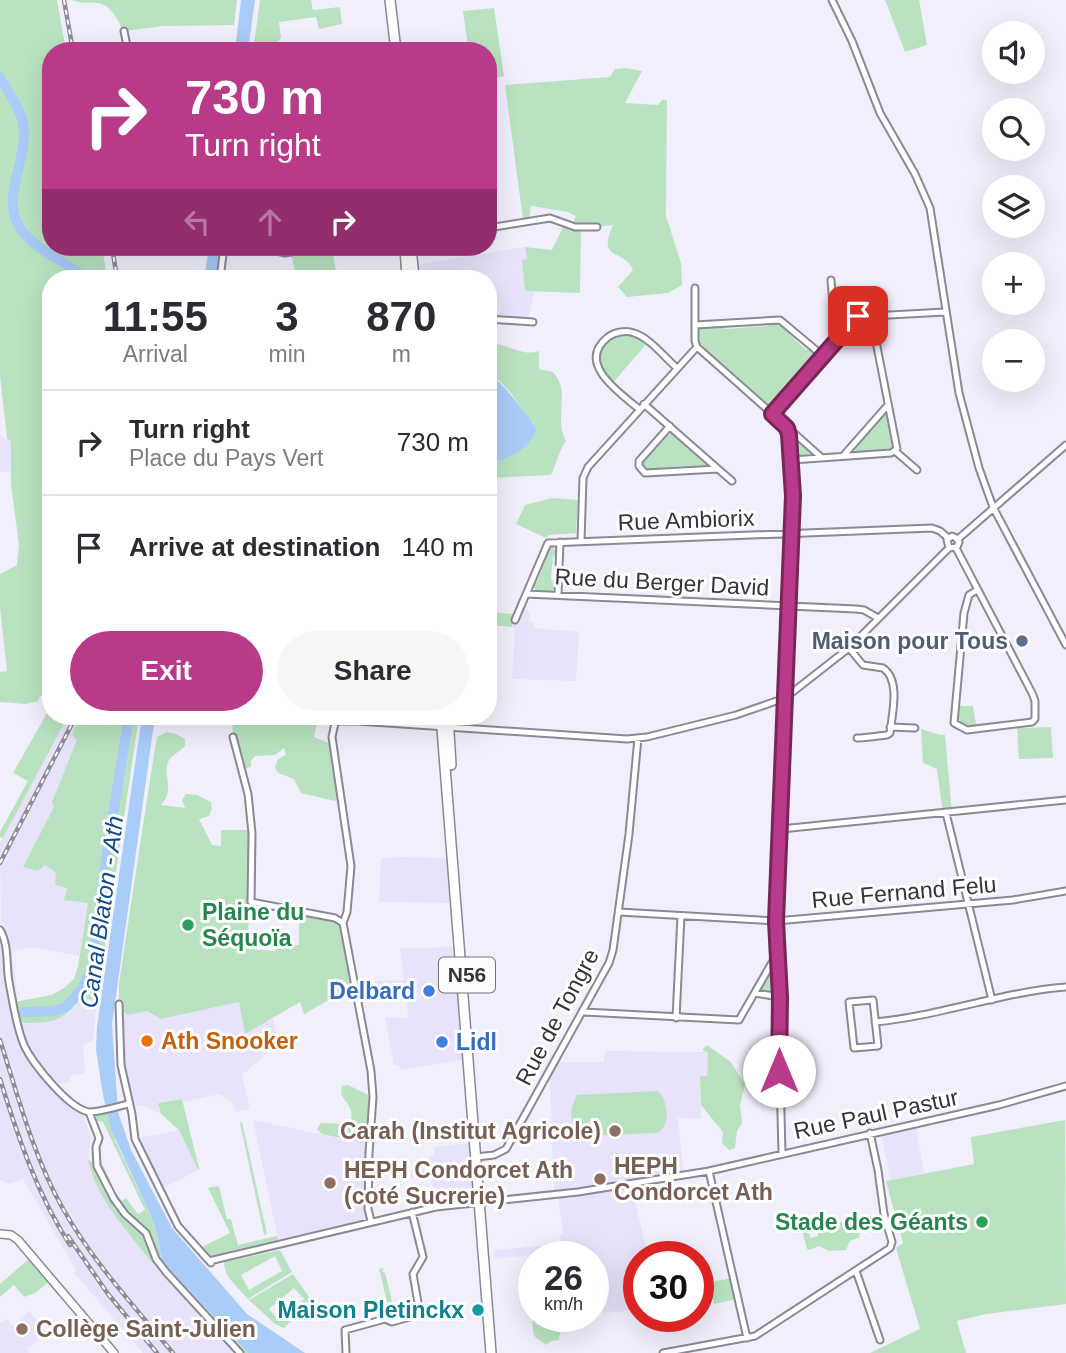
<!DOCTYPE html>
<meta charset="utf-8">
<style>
:root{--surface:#fff;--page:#f7f7f7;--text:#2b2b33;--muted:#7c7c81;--line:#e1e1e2;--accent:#b83a88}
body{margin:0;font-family:Arial,sans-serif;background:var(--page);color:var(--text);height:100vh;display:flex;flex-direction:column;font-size:26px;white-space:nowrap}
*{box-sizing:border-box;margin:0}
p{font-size:23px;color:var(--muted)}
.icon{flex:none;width:38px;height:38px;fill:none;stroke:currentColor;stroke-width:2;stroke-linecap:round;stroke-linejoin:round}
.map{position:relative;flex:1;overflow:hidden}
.details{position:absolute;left:42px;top:270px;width:455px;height:455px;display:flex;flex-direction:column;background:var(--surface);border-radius:28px;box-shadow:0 7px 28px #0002}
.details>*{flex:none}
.top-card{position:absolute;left:42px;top:42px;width:455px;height:214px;border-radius:28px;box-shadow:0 7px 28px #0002;background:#b83a88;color:#fff;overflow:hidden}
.fabs{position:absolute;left:982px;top:21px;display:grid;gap:14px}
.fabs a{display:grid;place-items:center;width:63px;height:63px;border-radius:50%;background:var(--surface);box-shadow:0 7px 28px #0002;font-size:35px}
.speed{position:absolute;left:518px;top:1241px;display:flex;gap:14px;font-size:35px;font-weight:700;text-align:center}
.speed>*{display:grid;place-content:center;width:91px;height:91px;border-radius:50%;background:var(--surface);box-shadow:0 7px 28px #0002;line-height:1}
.speed small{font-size:18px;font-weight:400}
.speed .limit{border:10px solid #d22;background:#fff;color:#111}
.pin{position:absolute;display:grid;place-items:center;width:60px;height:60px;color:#fff;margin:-30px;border-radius:14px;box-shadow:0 4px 10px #0006}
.me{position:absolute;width:77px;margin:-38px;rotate:0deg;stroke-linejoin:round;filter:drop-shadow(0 0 5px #0008)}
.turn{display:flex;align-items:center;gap:24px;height:147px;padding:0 28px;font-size:32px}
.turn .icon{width:91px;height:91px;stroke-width:2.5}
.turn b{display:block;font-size:49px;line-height:60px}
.lanes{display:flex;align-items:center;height:66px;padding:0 28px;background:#0003;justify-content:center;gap:35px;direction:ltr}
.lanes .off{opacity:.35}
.eta{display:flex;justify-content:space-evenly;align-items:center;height:119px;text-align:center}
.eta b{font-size:42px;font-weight:600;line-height:49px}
.cta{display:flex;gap:14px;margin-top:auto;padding:14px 28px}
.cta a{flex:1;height:80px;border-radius:42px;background:var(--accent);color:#fff;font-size:28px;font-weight:600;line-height:80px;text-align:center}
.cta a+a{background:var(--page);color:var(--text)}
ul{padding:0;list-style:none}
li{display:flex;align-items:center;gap:21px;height:105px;padding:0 28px;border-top:2px solid var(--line)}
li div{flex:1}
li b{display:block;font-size:26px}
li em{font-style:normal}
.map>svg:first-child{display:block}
.built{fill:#e8e2fa}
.green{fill:#b9e3c0;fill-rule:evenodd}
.water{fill:#a9ccf9}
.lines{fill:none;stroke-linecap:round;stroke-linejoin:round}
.river{stroke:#a9ccf9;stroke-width:10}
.minor-casing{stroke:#8b8897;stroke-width:9}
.tertiary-casing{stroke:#8b8897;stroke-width:10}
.primary-casing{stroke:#8b8897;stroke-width:12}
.minor{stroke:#fff;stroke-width:5}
.tertiary{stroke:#fff;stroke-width:7}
.primary{stroke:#fff;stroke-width:9}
.rail-casing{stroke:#8e8c96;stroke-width:4.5}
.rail{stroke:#fefefe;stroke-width:2;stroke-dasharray:5;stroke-linecap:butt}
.route-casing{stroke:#782658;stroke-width:18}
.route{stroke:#b83a88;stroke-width:12}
.service-dot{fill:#5c6f8a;stroke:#fefefe;stroke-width:2.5}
.leisure-dot{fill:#2e9e5b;stroke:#fefefe;stroke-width:2.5}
.shop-dot{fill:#3f7fe0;stroke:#fefefe;stroke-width:2.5}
.food-dot{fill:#e8710a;stroke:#fefefe;stroke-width:2.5}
.education-dot{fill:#8d6e63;stroke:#fefefe;stroke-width:2.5}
.culture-dot{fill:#0f9aa8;stroke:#fefefe;stroke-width:2.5}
.labels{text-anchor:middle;stroke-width:6;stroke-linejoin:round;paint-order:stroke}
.shield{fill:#fefefe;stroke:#727176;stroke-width:2}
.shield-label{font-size:21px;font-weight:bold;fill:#36343b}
.street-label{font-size:23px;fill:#36343b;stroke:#fefefe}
.service-label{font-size:23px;font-weight:bold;fill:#4e5e75;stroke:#fefefe;text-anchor:end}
.leisure-label{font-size:23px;font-weight:bold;fill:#27864d;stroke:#fefefe;text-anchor:start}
.shop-label{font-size:23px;font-weight:bold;fill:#366cbe;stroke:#fefefe;text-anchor:end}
.food-label{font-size:23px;font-weight:bold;fill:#c56008;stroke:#fefefe;text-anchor:start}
.education-label{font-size:23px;font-weight:bold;fill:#785e54;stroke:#fefefe;text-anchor:start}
.culture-label{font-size:23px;font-weight:bold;fill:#0d838f;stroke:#fefefe;text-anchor:end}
.water-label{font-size:24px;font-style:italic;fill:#104a8b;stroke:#fefefe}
</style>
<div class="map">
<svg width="1066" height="1353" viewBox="0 0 1066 1353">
<rect width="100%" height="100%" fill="#f2effd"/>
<path class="built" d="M525 247 527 259 522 260 525 291 534 292 528 322 488 318V278H417L416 265Z
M0 434 11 442V471L0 472Z
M523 606 530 613V621L534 623V628L579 632 576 681 512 679 515 629 512 627V619H515Z
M68 716H80L72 735 78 739 55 806 23 866 38 870 44 865 56 873 57 878 67 888 88 903 79 956 32 947 14 951 12 956 18 1000 14 1002 69 1015 80 999 97 1000 93 1041 83 1044 85 1073 70 1076 71 1082 55 1084 79 1108 91 1135 88 1159 91 1173 113 1210 152 1263 233 1350 230 1353H143L74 1273 76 1270 23 1179 10 1184 0 1180V935L3 934 4 920 1 926 0 843Z
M404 857 449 858 453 903 379 902 381 858Z
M456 947 462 1060 400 1070 399 1065H394L385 1017 408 1018 406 987 382 985 356 991 355 987 380 981 404 980 400 948Z
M239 1002 245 1033 273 1018 279 1043 242 1075 250 1109 236 1112 231 1101 219 1094 184 1102 182 1099 158 1102 161 1114 141 1105 130 1108 118 1016 147 1011 161 1019Z
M605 1051 708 1052 707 1076H700L701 1119 678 1118 684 1175 631 1184 648 1256H639V1310L593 1314V1256H534V1259L532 1255 494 1259V1250L561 1244 560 1235 563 1234 558 1194H554L550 1084 546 1076 556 1059 562 1062H604Z
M253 1120 363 1143 371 1139 369 1153 371 1221 279 1244Z
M915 1123 924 1173 890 1180 881 1130Z
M179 1130 198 1170 159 1190 135 1139Z
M469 1143 474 1197 436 1207 431 1175 411 1178V1170L429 1168V1156L434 1155V1147Z
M29 1311 47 1332 27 1349 29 1353H0V1323L7 1319 13 1326Z"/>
<path class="green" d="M0 0H57L66 51H51V247H102L107 278H51V695L40 696 38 701 26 704 0 702V672L7 671 0 608V574L17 565 19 545 11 484V442L7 438 0 376Z
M73 0H237L234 25 163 26 124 31C118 22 113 8 102 4 92 1 82 5 73 0Z
M260 0H311L313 10 340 7 342 24 319 29 316 17 279 22 281 37 277 43 279 47 285 48 286 51H253Z
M885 0H919L927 45 905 52Z
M494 8 504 76 488 79V51L448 50 468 47 463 11Z
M626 68 642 71 625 103 658 105 662 100H667L666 216 681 263 682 285 668 293 627 297 618 287 633 270C624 248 596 262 613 225L581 228 580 293 525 291 522 260 527 259 525 247 552 250 565 223 575 227 574 220 576 216 568 212 531 206 529 221 523 220 505 85 610 77 615 69Z
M320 247H332L337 278H296L291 253Z
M772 320 785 323 786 331 806 350 813 348 823 356 815 364 809 363 778 398 779 406 772 414 697 347 695 325 720 323 725 329 768 326Z
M627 331 648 342 611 385 597 362C600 342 608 337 627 331Z
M491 343C509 344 522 357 539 351V369L553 372C572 394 553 415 566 441 558 452 557 464 551 475L488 478V463L497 462 534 423C526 419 525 413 520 406 512 394 500 379 488 372V362L493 358 488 350V345Z
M884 412 888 414 895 451C882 452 858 461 852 446Z
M670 426 683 438 681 441 696 455 699 452 709 464 706 468 695 470 691 466 669 467 665 472 645 473 639 461Z
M798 437 816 452 815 458 799 459 792 455 790 440Z
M552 498 578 500 576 533 549 535 546 538 516 524 525 505Z
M551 547 557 550V557L553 555 551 579 556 584V587L550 592 537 591 533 587 534 583 537 582 546 559H544Z
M488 612 513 614 512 627 488 625Z
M51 706V716H68L3 838 0 837V832L28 781 13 773Z
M956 706H973L976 725C960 726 957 722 956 706Z
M80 716H139L97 1000 80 999C62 1024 48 1023 18 1023L14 1002 52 995 64 988 74 979 78 966 88 903 64 900 67 888 55 885 56 873 45 865 38 871 23 867 54 807 52 802 77 740 72 735Z
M232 716H319L314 737 334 745 342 795 335 801 301 793 294 779 278 773 275 768 278 759 286 755 284 748 275 755 255 756 251 761V767L244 769 233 737Z
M1051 727 1053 758 1019 759 1017 728Z
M921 729 940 735H945L952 813 943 814 937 769 923 763Z
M167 732 176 734 185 739V746C180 752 171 755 168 762 163 775 175 790 161 805L185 808 182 800 186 794 197 795 211 802 212 809 209 816 199 819 212 845 221 846V830H252L251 902 246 949 275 951 276 945H299V911L343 923 356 990 336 996 304 1014 300 1002 245 1034 239 1002 161 1019 147 1011 127 1015 119 1009V983L154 754 157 737Z
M778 952 780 997 756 992Z
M707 1045 731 1062 745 1085 740 1105 742 1123 737 1131 735 1148 729 1150 722 1143 723 1132 701 1105 700 1076H707L708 1053 702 1050Z
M348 1085 373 1097 371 1139 363 1143 322 1134 317 1129 321 1123 349 1124C356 1112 347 1104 341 1094L342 1086Z
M657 1091C669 1100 671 1125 658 1133L580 1136C569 1127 569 1108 577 1095Z
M182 1099 199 1168 198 1170 179 1130 161 1114 158 1103Z
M106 1109 116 1142 154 1223 163 1262 248 1353H244L237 1346 163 1266 149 1231 118 1202 97 1162V1151L115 1192 122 1201 126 1198 138 1214 145 1210 103 1122 91 1119 89 1112Z
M1065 1120 1066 1304 986 1314 957 1321 966 1353H870L920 1329 896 1248 903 1243 886 1181 974 1164 971 1137Z
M242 1122 267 1234 264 1235 240 1123Z
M88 1159 92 1162 115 1209 146 1238 152 1263C129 1232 95 1198 88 1159Z
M219 1186 227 1219H231L238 1245 277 1236 279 1244 209 1261 198 1249 230 1233 208 1188Z
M835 1221 845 1222 857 1227 860 1237 850 1241 846 1250 829 1251 819 1246 810 1250 807 1249 802 1231 806 1228 811 1238 818 1236V1226L823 1223Z
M280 1250 292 1272 248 1299C239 1288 224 1278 224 1262ZM275 1256 282 1271 249 1290 241 1275Z
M29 1259 49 1282 35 1293 24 1297 14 1285 0 1297V1284Z
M384 1268 382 1271 385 1273 396 1317 391 1318 379 1269Z
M534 1269V1303C525 1290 516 1282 534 1269Z
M293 1274 311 1300 284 1328 275 1324 249 1300ZM294 1288 304 1299 283 1318 278 1319 269 1309Z
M733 1278 737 1299 714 1304 711 1294 698 1297V1284Z
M542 1316H566L564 1320 556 1321 553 1325 560 1333 559 1340 551 1341 546 1345 534 1336 532 1321 542 1320Z"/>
<path class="water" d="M241 0H255L248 51H235Z
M216 247 219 257 216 278H204L209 248Z
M488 372C498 378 532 419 536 429 531 449 507 460 488 463Z
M142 716H155L112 1024 118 1112 131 1150 172 1228 247 1314 305 1353H248L163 1262 154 1223 111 1129 103 1095 96 1050 97 1027Z"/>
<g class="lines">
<path class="river" d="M0 77C8 92 24 113 24 131 26 164 0 199 21 230 38 252 65 260 85 278
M25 1012 53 1011 66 1007 82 989 92 967 108 845 129 716"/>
<defs>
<path id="minor" d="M832 0 852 41 880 113 915 174 930 208 959 393 979 468 993 507 1066 645
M124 31 128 51
M488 228 550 218 575 227H597
M167 247 175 249 187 247
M259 247 285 253 320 247
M367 247H381
M220 278 224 247
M831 280 836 342
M695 288V341L697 347 821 457
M835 318 945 312
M488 319 533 322
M695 325 780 320 823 356 858 316
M644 404 718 469 645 473 639 466V461L670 426
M639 409C620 393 575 363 608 337 615 332 626 330 634 333 650 338 664 357 677 368
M772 414 823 356
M895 451 917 470
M844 455 888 405
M792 460 891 453 897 449 871 316
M718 469 732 481
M958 539 1066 445
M581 541 583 478 588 467 697 347
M956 548 1032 693 1035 701V719L1032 722 967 730 954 723 964 613 969 595 977 590
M526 594 856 609 864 610 878 618
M558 594 560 542
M515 620 548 543 932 528 940 531 948 538
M849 648 863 665 883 668C901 680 892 714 890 733L887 735C877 736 866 738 857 738
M890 727 915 728
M233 737 248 794 252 833 251 902 335 918 343 923
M946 813 992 1000
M781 829 1066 800
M619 912 776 921 1013 900 1066 891
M0 930C9 944 6 966 9 982 13 1003 16 1026 24 1045 32 1063 71 1112 91 1112 103 1111 117 1107 128 1104
M755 993 780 997
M873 1000 878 1046 854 1048 849 1002Z
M119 1004 121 1065 132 1114 135 1139 178 1226 211 1263
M584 1012 739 1020 778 952
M676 1018 681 916
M875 1022C940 1016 1001 992 1066 987
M89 1112 99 1138 96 1147 97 1166 114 1199 125 1214 146 1233 156 1259 166 1272 240 1353
M782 1153 776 921 793 496 791 443 787 428
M476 1157 494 1155 506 1149 609 963 613 950 629 834 638 738
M709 1171 747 1338
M371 1221 368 1209 369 1153 373 1097 371 1071 343 923 347 912 351 866 332 737 335 723 339 721H357L627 739 647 737 736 715 785 698 849 648 949 548 957 547 959 542 956 538 952 536 947 540 949 548
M209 1261 436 1207 578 1192 709 1171 999 1105 1066 1086
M856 1271 880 1340
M346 1353 345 1330 385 1319 392 1322 420 1314 413 1274 423 1257 412 1212
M663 1353 755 1336 890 1248 892 1242 884 1214 878 1170 870 1133"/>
<path id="tertiary" d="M0 1234 11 1235 18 1240 114 1353"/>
<path id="primary" d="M390 0 396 51
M405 247 407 278
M411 247 414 278
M441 716 491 1353
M448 716 451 765"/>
</defs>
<use href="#minor" class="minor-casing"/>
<use href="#tertiary" class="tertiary-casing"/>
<use href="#primary" class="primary-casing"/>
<use href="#minor" class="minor"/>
<use href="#tertiary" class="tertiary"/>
<use href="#primary" class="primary"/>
<defs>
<path id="rail" d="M64 0 73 51
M112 247 117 278
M0 863 76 716
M0 1040C18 1096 33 1155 62 1207 92 1261 134 1306 173 1353
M0 1079C18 1137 37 1194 70 1245
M68 1236 108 1294 157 1353"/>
</defs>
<use href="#rail" class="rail-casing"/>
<use href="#rail" class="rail"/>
</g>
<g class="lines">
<defs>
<path id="route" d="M779 1071 780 997 776 921 793 496 789 435 787 428 772 414 858 316"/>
</defs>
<use href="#route" class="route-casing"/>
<use href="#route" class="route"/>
</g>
<circle class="service-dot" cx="1022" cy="641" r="7"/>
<g class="leisure-dot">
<circle cx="188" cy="925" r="7"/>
<circle cx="982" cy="1222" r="7"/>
</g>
<g class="shop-dot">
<circle cx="429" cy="991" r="7"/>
<circle cx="442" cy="1042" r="7"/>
</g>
<circle class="food-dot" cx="147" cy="1041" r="7"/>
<g class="education-dot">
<circle cx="615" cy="1131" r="7"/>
<circle cx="600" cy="1179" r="7"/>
<circle cx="330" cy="1183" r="7"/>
<circle cx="22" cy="1329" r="7"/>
</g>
<circle class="culture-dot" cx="478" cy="1310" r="7"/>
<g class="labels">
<rect class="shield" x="439" y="957.5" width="56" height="35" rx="5"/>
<g class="shield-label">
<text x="467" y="982">N56</text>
</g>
<g class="street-label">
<text transform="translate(686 520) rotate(-2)" y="8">Rue Ambiorix</text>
<text transform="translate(662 582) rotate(3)" y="8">Rue du Berger David</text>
<text transform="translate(904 892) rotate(-5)" y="8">Rue Fernand Felu</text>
<text transform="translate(557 1017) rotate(-62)" y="8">Rue de Tongre</text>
<text transform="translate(876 1114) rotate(-12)" y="8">Rue Paul Pastur</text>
</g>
<g class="service-label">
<text x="1008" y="649">Maison pour Tous</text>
</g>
<g class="leisure-label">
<text x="202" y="920">Plaine du<tspan x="202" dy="26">Séquoïa</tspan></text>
<text x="968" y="1230" text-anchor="end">Stade des Géants</text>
</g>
<g class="shop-label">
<text x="415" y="999">Delbard</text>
<text x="456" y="1050" text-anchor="start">Lidl</text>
</g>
<g class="food-label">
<text x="161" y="1049">Ath Snooker</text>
</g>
<g class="education-label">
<text x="601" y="1139" text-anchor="end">Carah (Institut Agricole)</text>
<text x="614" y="1174">HEPH<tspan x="614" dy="26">Condorcet Ath</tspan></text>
<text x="344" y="1178">HEPH Condorcet Ath<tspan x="344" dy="26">(coté Sucrerie)</tspan></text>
<text x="36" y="1337">Collège Saint-Julien</text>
</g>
<g class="culture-label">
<text x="464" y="1318">Maison Pletinckx</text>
</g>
<g class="water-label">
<text transform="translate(102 912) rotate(-82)" y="8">Canal Blaton - Ath</text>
</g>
</g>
</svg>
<div class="fabs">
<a><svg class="icon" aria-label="sound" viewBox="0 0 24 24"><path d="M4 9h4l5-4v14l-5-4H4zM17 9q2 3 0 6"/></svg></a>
<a><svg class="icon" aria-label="search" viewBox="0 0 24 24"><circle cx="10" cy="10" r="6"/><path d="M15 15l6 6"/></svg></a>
<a><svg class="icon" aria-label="layers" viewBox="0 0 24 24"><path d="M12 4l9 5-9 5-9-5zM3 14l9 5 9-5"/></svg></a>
<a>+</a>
<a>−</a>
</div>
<div class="speed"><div>26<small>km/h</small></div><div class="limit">30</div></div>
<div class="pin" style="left:858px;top:316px;background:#d93025"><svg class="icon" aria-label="arrive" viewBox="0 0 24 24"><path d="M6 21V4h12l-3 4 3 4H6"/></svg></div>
<svg class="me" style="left:779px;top:1071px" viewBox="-20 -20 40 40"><circle r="19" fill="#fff"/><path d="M0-13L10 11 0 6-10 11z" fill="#b83a88"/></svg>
<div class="top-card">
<div class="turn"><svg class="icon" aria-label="right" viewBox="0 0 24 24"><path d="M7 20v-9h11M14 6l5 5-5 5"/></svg><div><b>730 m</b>Turn right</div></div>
<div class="lanes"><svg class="icon off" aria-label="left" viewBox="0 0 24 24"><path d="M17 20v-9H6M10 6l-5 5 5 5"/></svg><svg class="icon off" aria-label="ahead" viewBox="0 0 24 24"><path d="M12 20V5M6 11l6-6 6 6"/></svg><svg class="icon" aria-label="right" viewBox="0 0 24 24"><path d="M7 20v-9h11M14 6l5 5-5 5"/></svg></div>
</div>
<section class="details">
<div class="eta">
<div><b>11:55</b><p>Arrival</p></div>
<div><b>3</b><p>min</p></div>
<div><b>870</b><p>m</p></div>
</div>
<ul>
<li><svg class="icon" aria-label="right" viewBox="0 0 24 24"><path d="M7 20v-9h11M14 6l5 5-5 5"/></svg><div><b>Turn right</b><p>Place du Pays Vert</p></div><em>730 m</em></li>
<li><svg class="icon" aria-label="arrive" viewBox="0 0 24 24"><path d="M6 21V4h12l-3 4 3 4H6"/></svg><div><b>Arrive at destination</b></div><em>140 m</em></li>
</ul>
<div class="cta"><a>Exit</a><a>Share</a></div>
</section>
</div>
